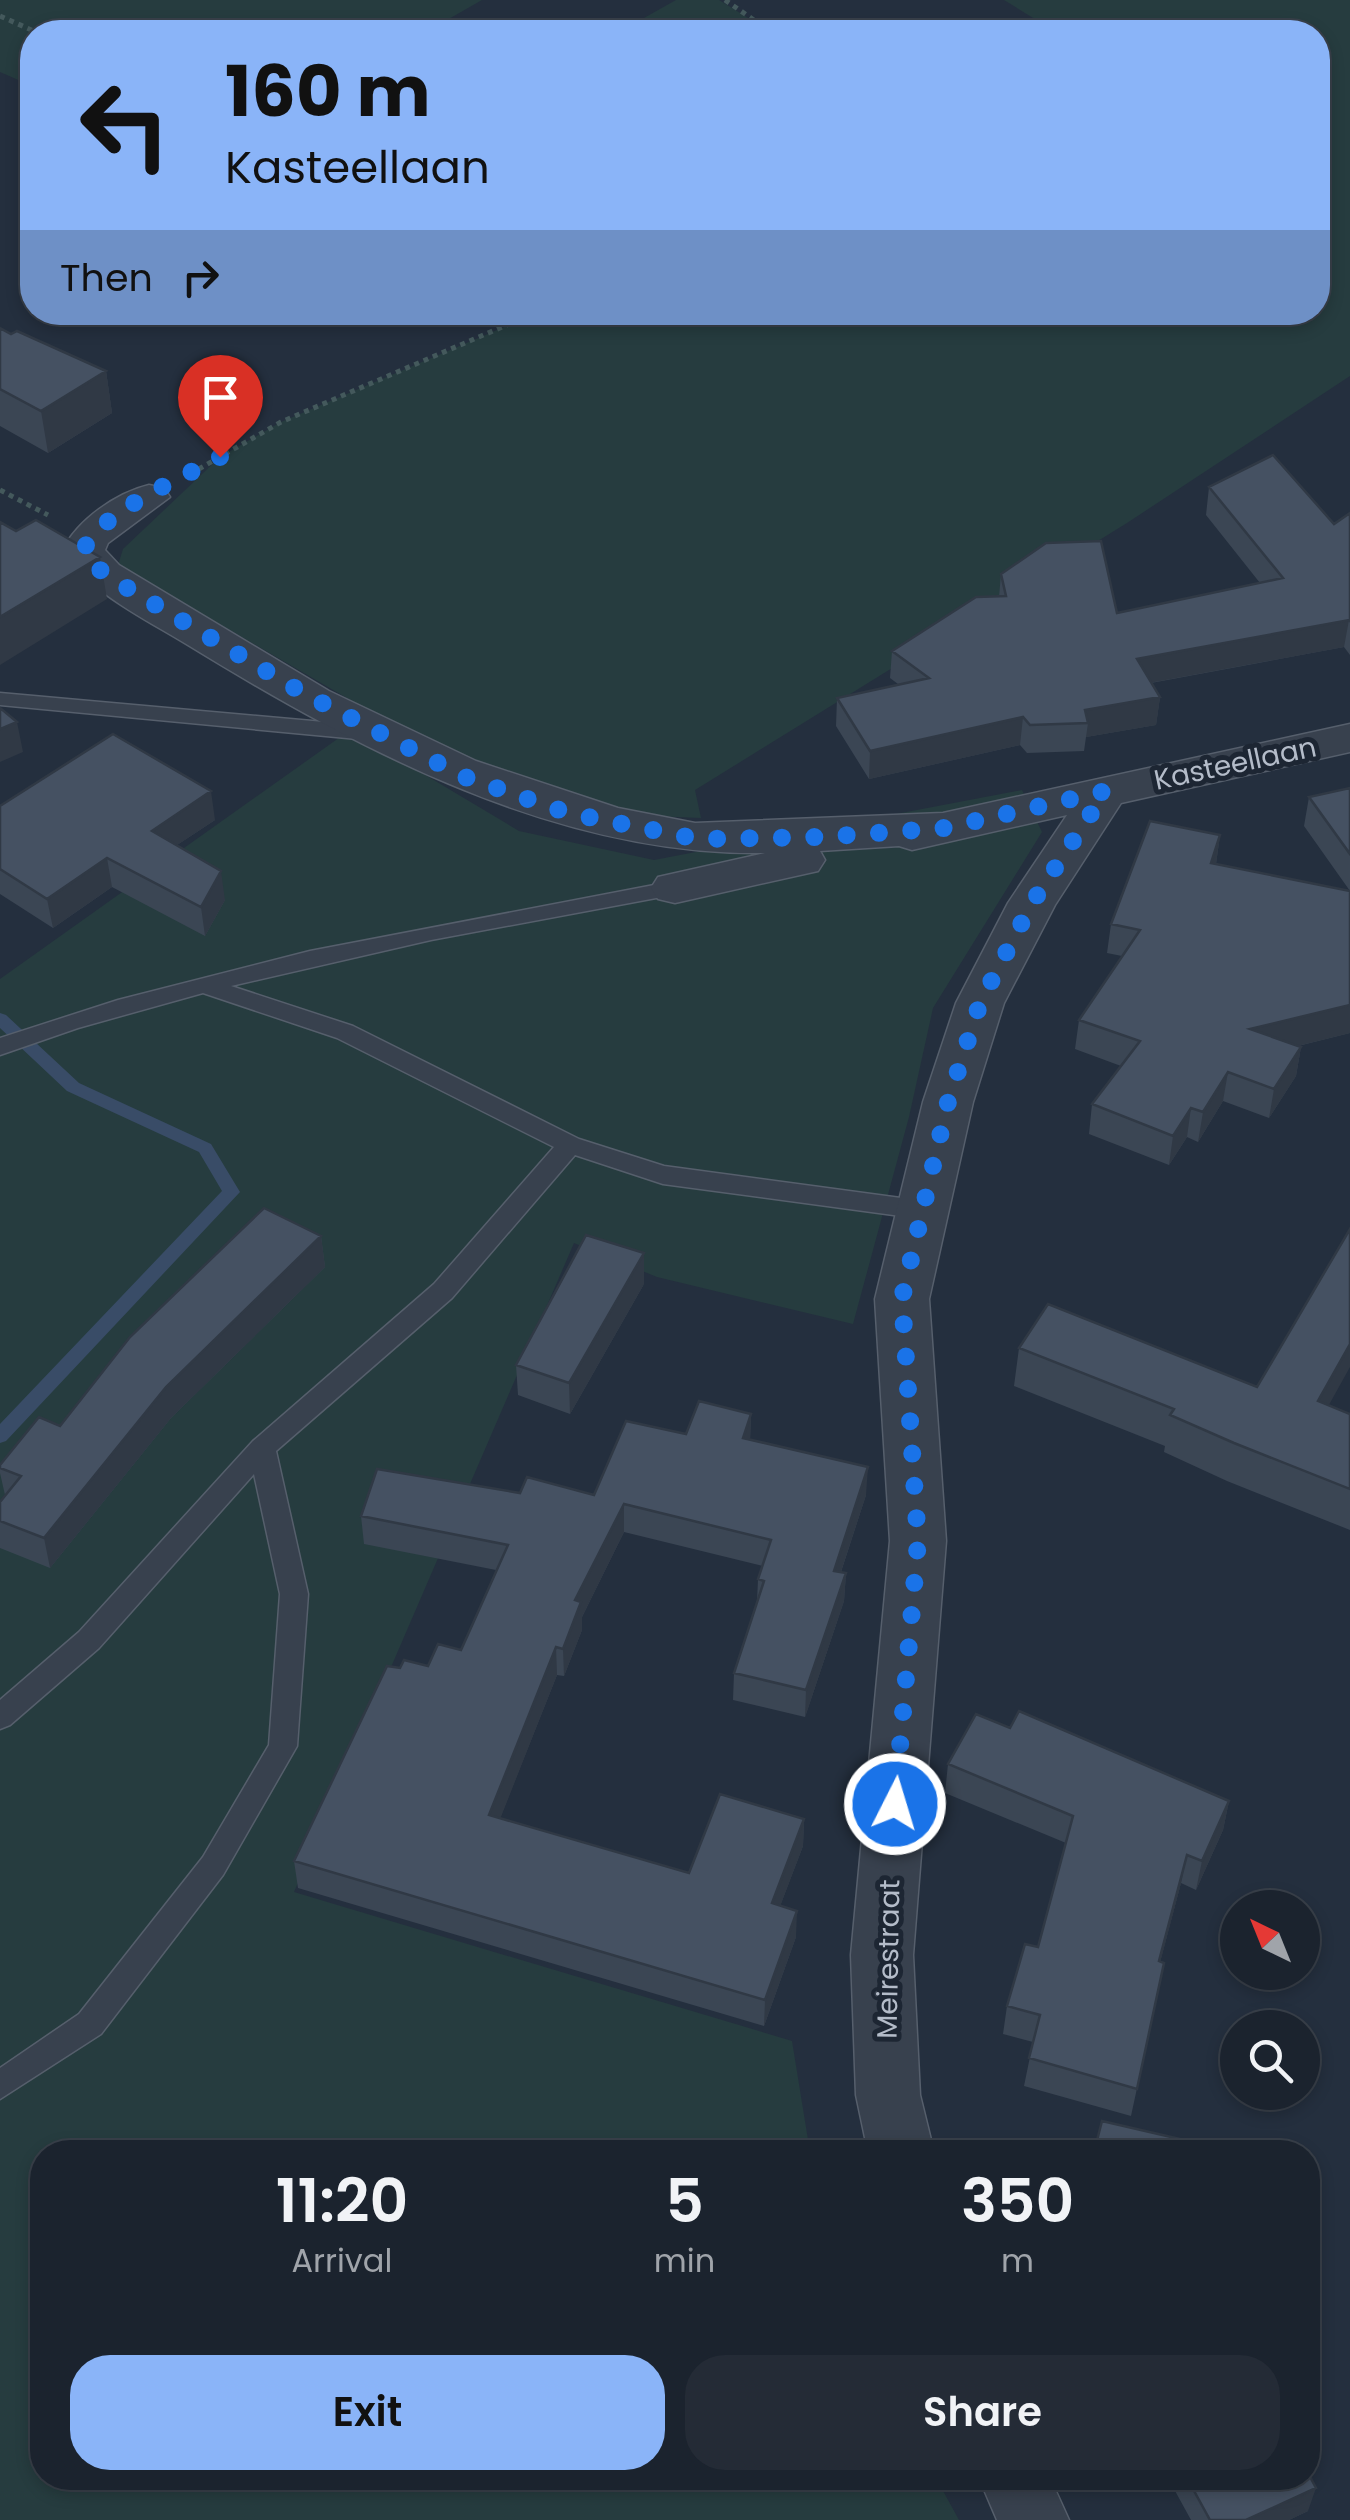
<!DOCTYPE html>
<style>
:root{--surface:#1b232e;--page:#242b36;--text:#f1f3f6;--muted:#a0a4aa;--line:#39404a;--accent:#8ab4f8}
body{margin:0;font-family:Poppins,sans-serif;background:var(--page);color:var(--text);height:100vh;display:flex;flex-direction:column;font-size:38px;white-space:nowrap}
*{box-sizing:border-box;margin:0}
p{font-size:32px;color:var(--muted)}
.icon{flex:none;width:55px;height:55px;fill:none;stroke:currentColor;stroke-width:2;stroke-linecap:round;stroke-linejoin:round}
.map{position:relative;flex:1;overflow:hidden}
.side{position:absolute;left:30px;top:2140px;width:1290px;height:350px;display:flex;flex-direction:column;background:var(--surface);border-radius:40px;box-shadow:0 5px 15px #0003,0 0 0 2px var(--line)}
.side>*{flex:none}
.banner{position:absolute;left:20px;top:20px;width:1310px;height:305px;border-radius:40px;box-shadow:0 5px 15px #0003,0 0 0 2px var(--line);background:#8ab4f8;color:#111;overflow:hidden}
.needle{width:65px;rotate:317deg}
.buttons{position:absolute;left:1220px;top:1890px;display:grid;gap:20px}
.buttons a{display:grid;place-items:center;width:100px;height:100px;border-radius:50%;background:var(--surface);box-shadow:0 5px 15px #0003,0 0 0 2px var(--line);font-size:50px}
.pin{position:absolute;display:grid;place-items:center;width:85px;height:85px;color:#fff;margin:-102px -42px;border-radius:50% 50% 50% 0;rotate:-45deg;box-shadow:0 0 10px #0007}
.pin .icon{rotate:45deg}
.me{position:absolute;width:110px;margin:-55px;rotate:5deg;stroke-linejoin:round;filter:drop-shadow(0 0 8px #0008)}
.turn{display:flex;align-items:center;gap:35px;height:210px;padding:0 40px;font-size:45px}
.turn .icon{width:130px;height:130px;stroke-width:2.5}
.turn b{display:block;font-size:70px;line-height:85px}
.then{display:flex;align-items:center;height:95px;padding:0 40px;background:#0003;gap:20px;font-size:38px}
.eta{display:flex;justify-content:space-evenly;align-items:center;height:170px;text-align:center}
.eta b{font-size:60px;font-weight:600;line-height:70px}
.action{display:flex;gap:20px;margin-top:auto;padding:20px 40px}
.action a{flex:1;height:115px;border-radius:40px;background:var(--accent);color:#111;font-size:40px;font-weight:600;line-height:115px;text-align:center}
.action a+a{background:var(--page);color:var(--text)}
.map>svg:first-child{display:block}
.green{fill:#263c3f}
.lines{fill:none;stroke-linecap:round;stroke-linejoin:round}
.stream{fill:#394c67;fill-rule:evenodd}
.lane-casing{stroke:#565f6c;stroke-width:3}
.street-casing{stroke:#565f6c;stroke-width:3}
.path{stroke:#44595c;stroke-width:5;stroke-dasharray:5 5;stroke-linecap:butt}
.lane{fill:#38414e;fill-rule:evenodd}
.street{fill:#38414e;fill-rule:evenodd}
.wall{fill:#3b4654}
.shaded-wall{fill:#303945}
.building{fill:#455162;stroke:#303945;stroke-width:2.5}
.route{stroke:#1a73e8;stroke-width:18;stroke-dasharray:0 32.4}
.labels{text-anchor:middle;stroke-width:10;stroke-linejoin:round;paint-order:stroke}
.street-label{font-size:28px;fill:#b4bcc9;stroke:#1d2633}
</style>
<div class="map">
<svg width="1350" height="2520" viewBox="0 0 1350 2520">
<rect width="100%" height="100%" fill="#242f3e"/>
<path class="green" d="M0 0H482L426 32H32V86L0 72Z
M676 0H719L771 32H619Z
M1004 0H1350V376L1127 523 695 790 701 818 628 815 584 805 421 741 118 565 123 549 220 457 281 422 537 313 1318 312V32H1056Z
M350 730 519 831 654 860 1022 790 1042 832 933 1008 909 1117 853 1324 657 1277 574 1243 294 1892 792 2041 810 2152H42V2478H936L959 2520H0V979Z"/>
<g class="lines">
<path class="stream" d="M0 1013 6 1015 79 1083 211 1144 240 1192 6 1441 0 1443V1424L222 1191 199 1152 67 1091 0 1028Z"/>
<defs>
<path id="lane" d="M0 693 368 726 379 733 368 740 0 705Z
M675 881 683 883 686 888 683 893 431 940 231 986 353 1026 579 1139 664 1166 923 1201 935 1210 923 1219 663 1184 575 1155 452 1298 276 1451 308 1594 297 1746 223 1875 101 2034 0 2099V2068L79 2014 203 1857 269 1745 280 1594 254 1474 99 1648 10 1725 0 1729V1700L79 1632 253 1441 434 1284 554 1147 337 1038 203 993 78 1028 0 1055V1038L118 1000 310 951Z"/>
<path id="street" d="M149 485 164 488 170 497 108 543 105 550 119 565 329 691 476 761 618 808 695 823 943 813 1350 724V752L1121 803 1055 905 1004 1003 973 1102 929 1299 946 1541 913 1955 920 2095 934 2152H868L856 2095 851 1955 890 1541 875 1299 923 1102 956 1003 1008 903 1067 815 912 850 899 846 820 851 825 860 818 871 675 903 658 899 651 888 658 877 765 853C558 856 361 751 188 645 144 618 92 594 62 551 77 520 116 493 149 485Z
M979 2478H1050L1069 2520H997Z"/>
</defs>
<use href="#lane" class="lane-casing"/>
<use href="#street" class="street-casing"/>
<path class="path" d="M725 0 771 32
M0 16 36 32
M190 474 281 422 537 312
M0 490 48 515"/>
<use href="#lane" class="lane"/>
<use href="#street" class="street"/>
</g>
<path class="wall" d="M0 328 11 334 106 371 112 413 48 453 0 426Z
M1209 487 1334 524 1350 513V655L1344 647 1151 683 1160 697 1156 725 1086 737 1084 751 1027 753 1020 745 869 779 836 726 837 698 898 684 890 678 892 651 999 597 1001 574 1117 613 1260 583 1206 515Z
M1350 788V891L1304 826 1309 797Z
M0 806 215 820 177 845 225 900 205 936 112 887 53 928 0 894Z
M1220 835 1216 864 1350 891V1033L1298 1046 1301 1047 1296 1076 1269 1118 1223 1101 1198 1142 1187 1137 1169 1165 1089 1134 1092 1104 1121 1066 1075 1049 1079 1020 1122 956 1107 953 1111 924Z
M321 1236 325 1267 171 1418 50 1568 0 1548V1502L5 1495 0 1473V1465L60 1426Z
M644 1284 570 1414 518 1395 516 1365Z
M1019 1348 1257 1387 1328 1405 1350 1414V1530L1227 1481 1164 1452 1165 1446 1014 1386Z
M751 1414 750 1440 866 1495 841 1572 846 1573 844 1601 805 1717 733 1700 734 1673 757 1602 758 1579 763 1566 624 1532 582 1617V1630L564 1676 557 1675 500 1818 689 1873 804 1819 803 1846 780 1906 796 1937 764 2026 298 1888 294 1861 400 1668 428 1666 461 1650 496 1570 364 1544 361 1516 520 1493 594 1495 686 1434Z
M1010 1728 1229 1801 1223 1830 1196 1890 1181 1883 1160 1962 1164 1963 1131 2116 1024 2086 1033 2042 1003 2034 1007 2006 1038 1947 1066 1843 945 1793 948 1764Z
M1168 2478H1308V2511L1289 2520H1191Z"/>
<path class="shaded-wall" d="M106 371 112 413 48 453 41 411Z
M100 557 107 599 0 665V617Z
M1349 620 1344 647 1133 686 1137 659Z
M1160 697 1156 725 1086 737 1088 723 1085 710Z
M1023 717 1020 745 869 779 870 751Z
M17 722 23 752 0 762V729Z
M211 791 215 820 156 859 152 831Z
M1220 835 1216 864 1211 863Z
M107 858 112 887 53 928 47 899Z
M221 871 225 900 205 936 201 907Z
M1350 1005V1033L1245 1059 1250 1029Z
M1301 1047 1296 1076 1269 1118 1274 1089Z
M1228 1072 1223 1101 1198 1142 1203 1112Z
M1191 1108 1187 1137 1169 1165 1173 1136Z
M321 1236 325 1267 171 1418 50 1568 44 1538 166 1387Z
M644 1253V1284L570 1414 569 1383Z
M1350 1344V1367L1310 1439 1318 1401Z
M751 1414 750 1443 743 1438Z
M868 1467 866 1495 832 1599 834 1571Z
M624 1504V1532L582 1617V1630L564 1676 563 1649 575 1600Z
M846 1573 844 1601 805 1717 806 1690Z
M556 1647 557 1675 491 1842 489 1815Z
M1229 1801 1223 1830 1196 1890 1202 1861Z
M804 1819 803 1846 771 1930 772 1903Z
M1187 1855 1181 1883 1153 1990 1159 1961Z
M797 1911 796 1937 764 2026 765 2000Z
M1316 2488 1308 2511 1289 2520H1246Z"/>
<path class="building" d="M0 328 11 334 17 331 106 371 41 411 0 389Z
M1273 455 1334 524 1350 513V621L1349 620 1137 659 1160 697 1085 710 1088 723 1030 725 1023 717 870 751 837 698 929 678 892 651 976 597 1006 596 1001 574 1046 543 1101 541 1117 613 1283 578 1209 487Z
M36 520 100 557 0 617V522L16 531Z
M0 708 17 722 0 729Z
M113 734 211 791 152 831 221 871 201 907 107 858 47 899 0 869V806Z
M1350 788V854L1309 797Z
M1150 821 1220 835 1211 863 1350 891V1005L1250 1029 1301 1047 1274 1089 1228 1072 1203 1112 1191 1108 1173 1136 1092 1104 1140 1041 1079 1020 1140 930 1111 924Z
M264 1208 321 1236 166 1387 44 1538 0 1521V1502L21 1476 0 1468V1465L39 1417 60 1426 130 1337Z
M1350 1229V1344L1318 1401 1350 1414V1489L1234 1443 1170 1415 1174 1409 1019 1348 1048 1304 1257 1387Z
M586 1235 644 1253 569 1383 516 1365Z
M699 1401 751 1414 743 1438 868 1467 834 1571 846 1573 806 1690 734 1673 764 1581 758 1579 771 1540 624 1504 575 1600 581 1602 563 1649 556 1647 489 1815 689 1873 720 1794 804 1819 772 1903 797 1911 765 2000 294 1861 387 1666 400 1668 404 1660 428 1666 438 1644 461 1650 508 1545 361 1516 377 1469 520 1493 527 1477 594 1495 626 1421 686 1434Z
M1019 1711 1229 1801 1202 1861 1187 1855 1159 1961 1164 1963 1137 2089 1029 2058 1040 2015 1007 2006 1025 1944 1038 1947 1073 1816 948 1764 976 1714 1010 1728Z
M1102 2121 1184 2140 1181 2152H1094Z
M1308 2473 1316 2488 1246 2520H1210L1187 2478H1308Z"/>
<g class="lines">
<path class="route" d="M220 457C182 478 100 512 83 551L104 574 303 693 465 777 568 813 698 839 821 837 945 828 1106 791 1032 903 980 1003 948 1102 902 1298 918 1541 895 1804"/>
</g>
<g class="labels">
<g class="street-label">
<text transform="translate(1235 763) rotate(-12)" y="10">Kasteellaan</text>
<text transform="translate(888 1959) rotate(-89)" y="10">Meirestraat</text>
</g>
</g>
</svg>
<div class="buttons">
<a><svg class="needle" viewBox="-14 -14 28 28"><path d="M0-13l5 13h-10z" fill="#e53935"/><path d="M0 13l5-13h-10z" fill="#a0a4aa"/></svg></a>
<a><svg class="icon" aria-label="search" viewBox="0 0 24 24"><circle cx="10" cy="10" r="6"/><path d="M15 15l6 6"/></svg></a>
</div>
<div class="pin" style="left:220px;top:457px;background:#d93025"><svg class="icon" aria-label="arrive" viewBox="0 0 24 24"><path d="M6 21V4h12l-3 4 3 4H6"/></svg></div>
<svg class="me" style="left:895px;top:1804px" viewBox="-20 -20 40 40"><circle r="17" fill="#1a73e8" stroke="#fff" stroke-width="3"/><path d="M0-11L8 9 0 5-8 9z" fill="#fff"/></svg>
<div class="banner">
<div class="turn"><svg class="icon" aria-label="left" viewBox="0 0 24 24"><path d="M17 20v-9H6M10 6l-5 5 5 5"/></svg><div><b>160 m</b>Kasteellaan</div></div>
<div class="then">Then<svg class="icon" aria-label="right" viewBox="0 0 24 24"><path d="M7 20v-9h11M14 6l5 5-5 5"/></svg></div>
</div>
<section class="side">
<div class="eta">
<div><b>11:20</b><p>Arrival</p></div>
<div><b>5</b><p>min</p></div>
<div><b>350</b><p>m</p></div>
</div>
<div class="action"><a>Exit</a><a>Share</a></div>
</section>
</div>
